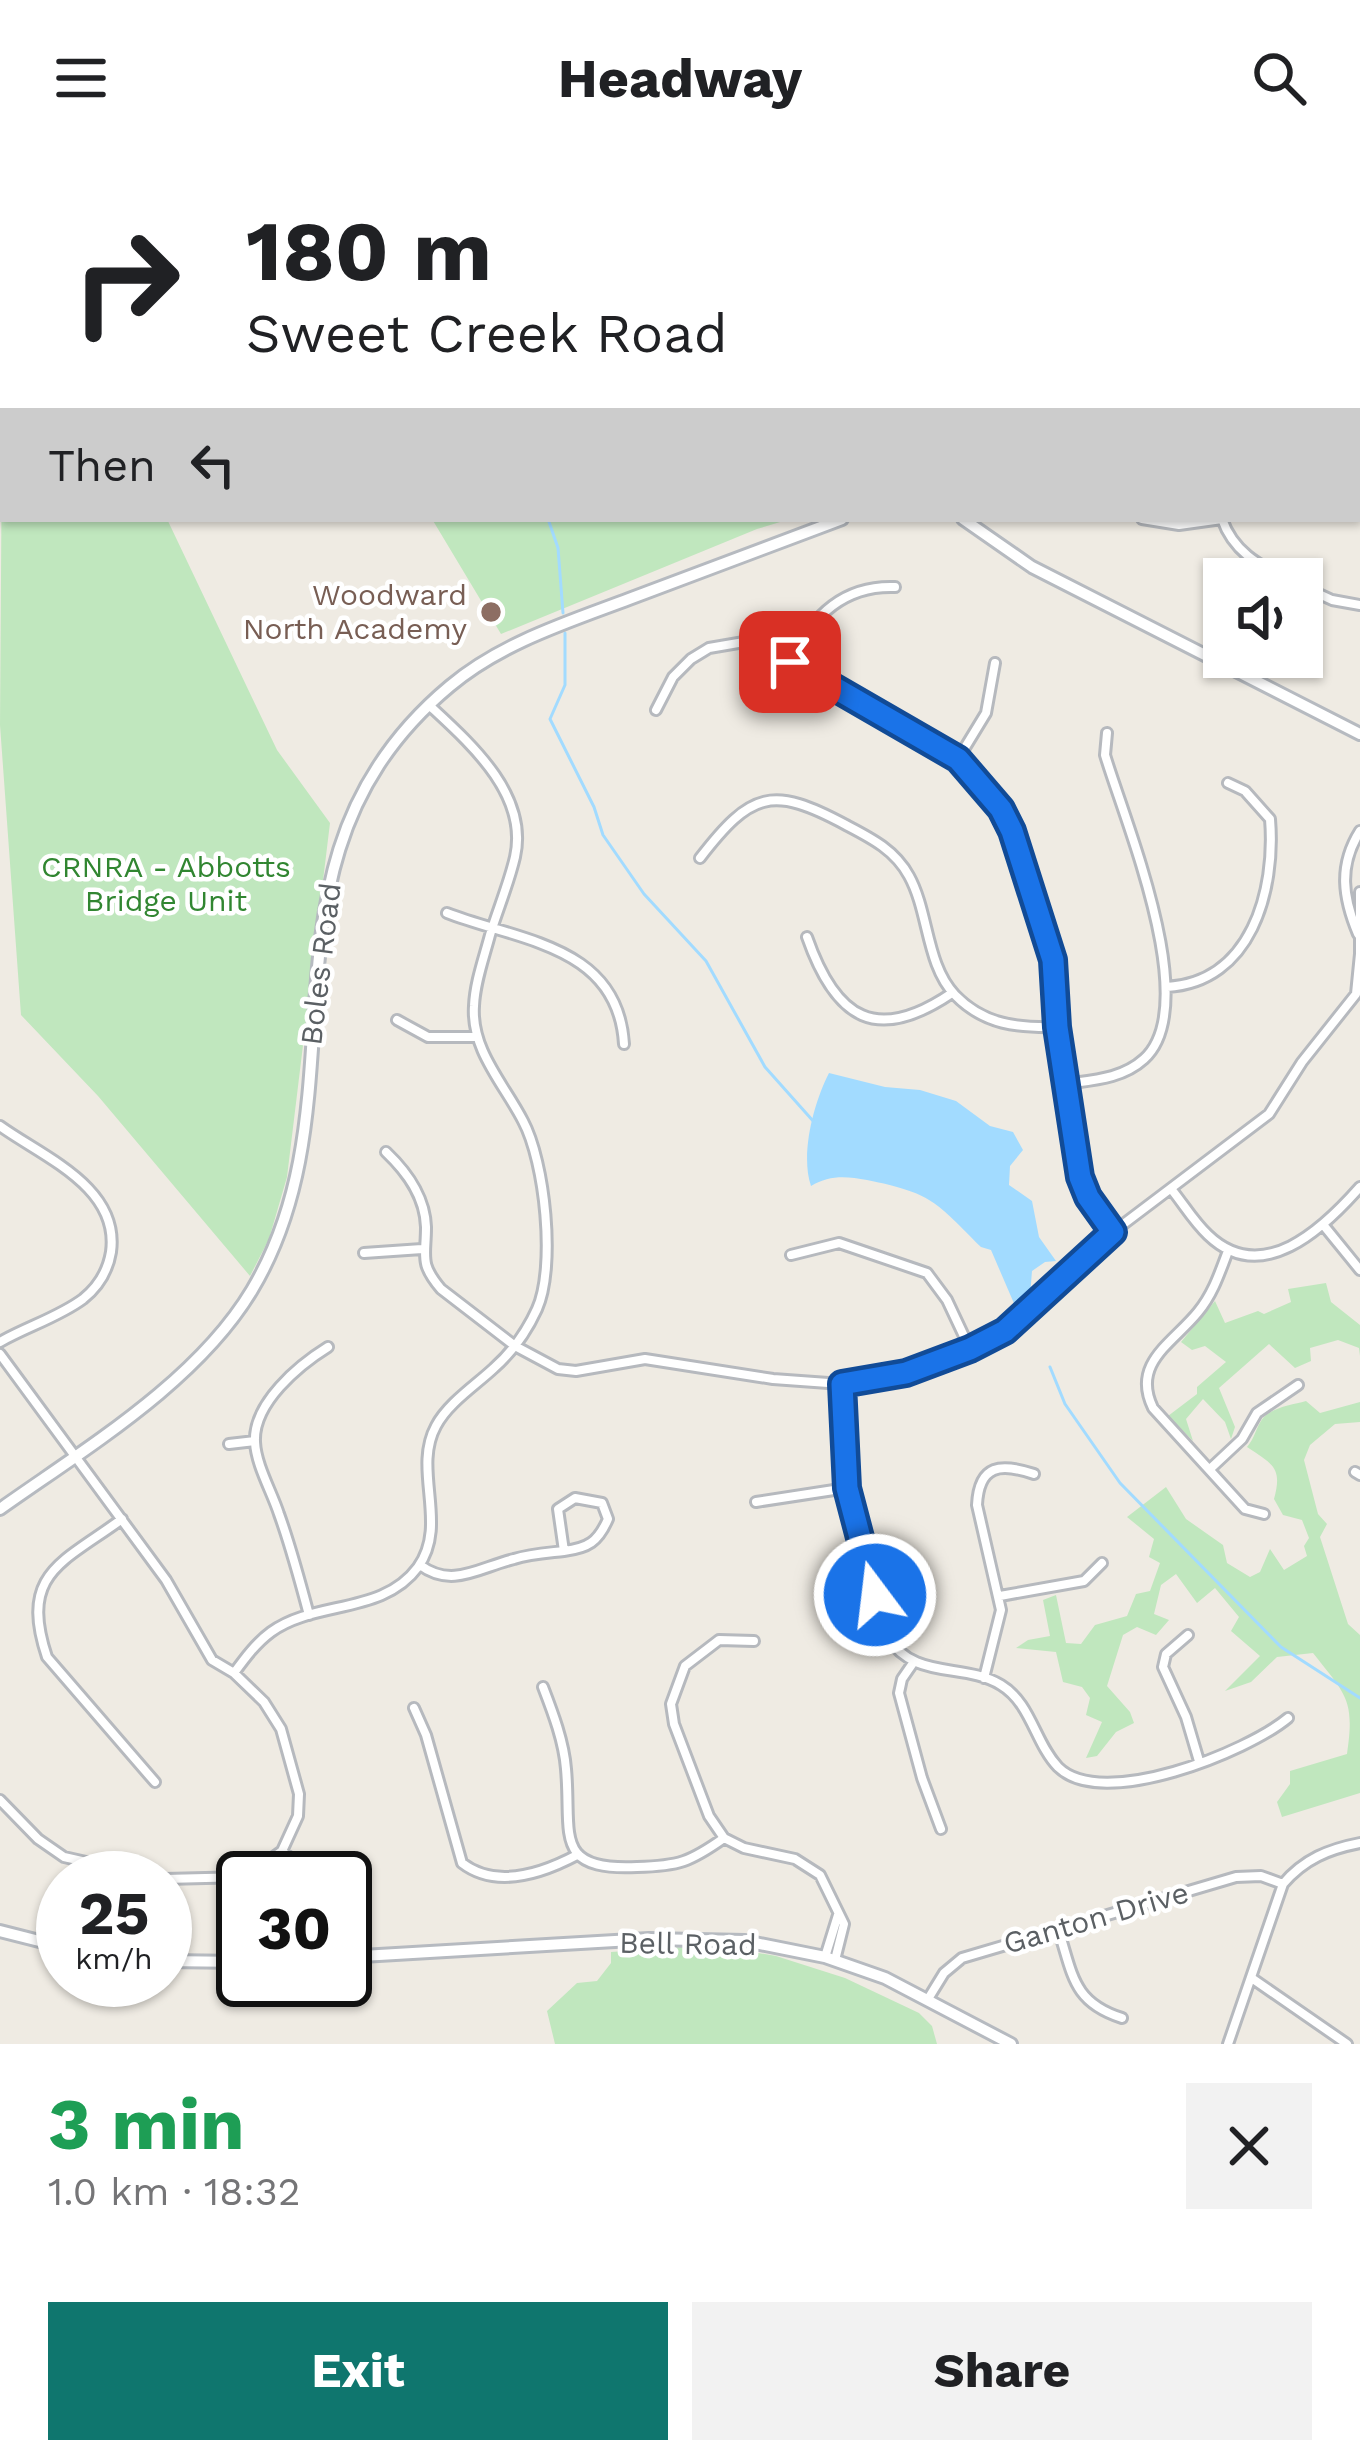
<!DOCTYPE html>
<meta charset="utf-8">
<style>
:root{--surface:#fff;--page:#f2f2f2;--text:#202124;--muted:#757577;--accent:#0f766e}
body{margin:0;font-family:"Work Sans",sans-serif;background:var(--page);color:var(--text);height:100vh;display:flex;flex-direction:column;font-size:45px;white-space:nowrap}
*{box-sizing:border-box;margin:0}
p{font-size:39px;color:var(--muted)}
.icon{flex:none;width:66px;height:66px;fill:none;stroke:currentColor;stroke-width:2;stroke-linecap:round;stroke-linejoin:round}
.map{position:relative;height:1888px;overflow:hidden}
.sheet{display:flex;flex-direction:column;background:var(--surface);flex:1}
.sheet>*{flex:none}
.hud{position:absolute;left:0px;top:0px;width:1362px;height:366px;box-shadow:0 3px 9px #0004;background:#fff;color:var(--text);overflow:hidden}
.tools{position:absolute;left:1203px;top:402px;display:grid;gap:24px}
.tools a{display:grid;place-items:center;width:120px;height:120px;border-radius:0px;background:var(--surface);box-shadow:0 3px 9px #0004;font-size:60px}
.speed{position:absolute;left:36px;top:1695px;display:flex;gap:24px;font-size:60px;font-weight:700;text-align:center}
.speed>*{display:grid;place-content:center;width:156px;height:156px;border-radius:50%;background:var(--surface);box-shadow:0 3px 9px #0004;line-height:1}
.speed small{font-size:30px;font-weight:400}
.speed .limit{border:6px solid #111;border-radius:18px;background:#fff;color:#111}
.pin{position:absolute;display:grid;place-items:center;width:102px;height:102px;color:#fff;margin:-51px;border-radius:24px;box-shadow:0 6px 18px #0006}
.me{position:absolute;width:132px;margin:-66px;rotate:345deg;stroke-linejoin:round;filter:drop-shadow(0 0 9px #0008)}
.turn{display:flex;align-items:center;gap:42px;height:252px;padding:0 48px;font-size:54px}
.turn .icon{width:156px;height:156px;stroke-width:2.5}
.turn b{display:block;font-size:84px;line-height:102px}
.then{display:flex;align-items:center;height:114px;padding:0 48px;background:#0003;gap:24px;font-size:45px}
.round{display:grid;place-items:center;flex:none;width:126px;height:126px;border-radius:0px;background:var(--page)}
.summary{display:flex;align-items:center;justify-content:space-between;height:204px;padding:0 48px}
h1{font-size:72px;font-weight:700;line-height:90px;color:#1e9e55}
.action{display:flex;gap:24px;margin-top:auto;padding:24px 48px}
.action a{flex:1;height:138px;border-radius:0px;background:var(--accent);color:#fff;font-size:48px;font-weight:700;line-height:138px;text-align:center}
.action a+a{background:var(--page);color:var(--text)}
header{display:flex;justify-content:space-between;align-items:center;height:156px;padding:0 48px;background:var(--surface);font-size:54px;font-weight:700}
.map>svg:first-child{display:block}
.green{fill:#c0e7be}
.water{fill:#a2dbff}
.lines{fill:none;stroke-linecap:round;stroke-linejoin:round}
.stream{stroke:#a2dbff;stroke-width:3}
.street-casing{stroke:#b6b9be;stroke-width:14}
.secondary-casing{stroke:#b6bac0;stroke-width:16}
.street{stroke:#fff;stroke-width:8}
.secondary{stroke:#fff;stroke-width:10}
.route-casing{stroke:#114b97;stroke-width:30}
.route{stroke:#1a73e8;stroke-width:21}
.education-dot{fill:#8d6e63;stroke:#fff;stroke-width:4.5}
.labels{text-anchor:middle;stroke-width:9;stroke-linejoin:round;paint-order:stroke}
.education-label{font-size:30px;fill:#785e54;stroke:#fff;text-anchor:end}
.park-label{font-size:30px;fill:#318631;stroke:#fff}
.street-label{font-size:30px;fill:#5b6064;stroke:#fff}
</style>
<header><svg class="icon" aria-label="menu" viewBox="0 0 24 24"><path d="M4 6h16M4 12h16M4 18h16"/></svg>Headway<svg class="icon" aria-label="search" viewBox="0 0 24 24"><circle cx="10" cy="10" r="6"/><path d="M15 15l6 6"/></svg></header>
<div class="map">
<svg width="1360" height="1888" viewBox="0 0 1360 1888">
<rect width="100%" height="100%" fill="#efebe3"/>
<path class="green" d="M199 0H777L194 3Z
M3 126V363H167L277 594 330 667 287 1021 269 1083 250 1120 98 940 21 859 0 569Z
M432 363H790L757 373 501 478Z
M1326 1127 1331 1146 1360 1169V1200L1359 1192 1338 1184 1310 1192 1311 1205 1295 1212 1269 1188 1219 1232 1235 1271 1231 1283 1225 1266 1203 1243 1186 1263 1193 1285 1168 1260 1197 1238V1231L1226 1206 1205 1190 1192 1194 1181 1186 1215 1145 1225 1167 1258 1155 1264 1158 1291 1146 1288 1133Z
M1306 1245 1320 1257 1360 1246V1266L1335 1268 1310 1289 1304 1304 1318 1358 1327 1368 1320 1381 1348 1468 1360 1479V1637L1282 1661 1277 1646 1290 1628V1615L1347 1598C1355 1543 1346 1539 1313 1497L1277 1501 1251 1526 1225 1535 1260 1500 1231 1475 1239 1461 1215 1432 1197 1447 1176 1418 1161 1429 1154 1458 1169 1464 1156 1479 1137 1471 1123 1479 1107 1530 1130 1556 1134 1567 1116 1576 1097 1600 1086 1602 1102 1566 1086 1559 1090 1542 1082 1531 1063 1526 1056 1496 1016 1492 1028 1484 1050 1480 1043 1444 1056 1439 1066 1487 1081 1488 1095 1469 1127 1460 1136 1438 1150 1435 1160 1407 1149 1401 1154 1383 1127 1361 1166 1331 1186 1363 1223 1389 1227 1407 1250 1421 1260 1416 1270 1393 1284 1414 1307 1400 1304 1390 1309 1382 1302 1364 1283 1359 1274 1343C1283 1311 1272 1308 1247 1291 1255 1282 1256 1271 1263 1262 1273 1251 1292 1249 1306 1245Z
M712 1789 776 1800 845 1822 919 1857 932 1870 937 1888H555L547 1855 577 1827 597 1825 611 1807V1796Z"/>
<path class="water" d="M829 917 885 931 920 934 956 945 990 970 1013 976 1023 994 1010 1010 1009 1029 1032 1045 1039 1081 1056 1105 1045 1106 1032 1115 1030 1140 1016 1152 991 1094 981 1091C936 1046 932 1037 867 1024 846 1020 829 1019 811 1030 800 998 814 946 829 917Z"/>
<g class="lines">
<path class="stream" d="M421 0 422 3
M548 363 558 392 563 457
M565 477V529L550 563 594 651 603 679 644 738 706 805 765 911 814 966
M1050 1211 1065 1248 1120 1327 1281 1491 1360 1542"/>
<defs>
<path id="street" d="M1039 0 1045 3
M1359 29 1360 28
M1142 363 1179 369 1222 363
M1222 363C1233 395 1258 409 1287 423
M1302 430 1332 444 1360 449
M791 505C811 461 843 429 895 431
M656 554 673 521 691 503 709 492 744 486 791 505 958 603C1004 648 1016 688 1035 748 1042 768 1051 789 1053 810 1060 873 1060 982 1087 1038 1093 1052 1104 1064 1113 1076
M958 603 986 557 995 507
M700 702C751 636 772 629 846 669 871 682 895 694 909 720 929 756 926 809 955 839 984 869 1018 872 1057 871
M1360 736V797
M447 757C519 785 618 789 624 888
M1358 778C1343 742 1338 710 1360 675
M807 781C836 864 877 888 952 837
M1167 831C1251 826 1276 735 1270 663L1245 635 1228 627
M397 864 428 881H477
M1065 928C1093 924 1122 923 1144 903 1203 850 1125 666 1105 599L1107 577
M0 970C43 1001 120 1031 111 1096 108 1114 98 1131 83 1143 59 1161 26 1171 0 1186
M386 996C407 1016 425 1040 426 1071 426 1101 419 1107 441 1133L515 1190 558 1213 576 1215 645 1203 773 1223 842 1228 906 1217 970 1193 1005 1175 1113 1076 1269 958 1302 906 1356 838 1360 798
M1172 1034C1184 1049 1194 1066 1208 1079 1262 1131 1323 1073 1360 1031
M1325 1071 1360 1114
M1228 1095C1220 1116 1213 1138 1198 1156 1173 1187 1131 1207 1153 1252L1245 1353 1264 1358
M364 1097 422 1093
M791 1099 839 1087 927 1117 947 1144 970 1193
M0 1198 166 1424 212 1504 234 1517 264 1546 281 1573 299 1638 298 1660 282 1695 246 1721 165 1723
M842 1228C844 1261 843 1295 847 1329 850 1361 863 1395 872 1427 876 1443 878 1466 887 1480 914 1525 963 1506 1001 1529 1031 1547 1035 1587 1058 1611 1102 1655 1247 1596 1288 1562
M229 1288 255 1285
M1210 1313 1242 1283 1257 1257 1298 1229
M1355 1316 1360 1319
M575 1342 602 1347 608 1363C598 1386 588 1392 564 1395L558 1353Z
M756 1346 847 1332
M122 1363C62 1407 19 1417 47 1501L155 1626
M420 1409C452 1433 480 1411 514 1403 530 1398 547 1397 564 1395
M1000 1440 1084 1425 1102 1407
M309 1459C300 1425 291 1391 279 1358 272 1336 256 1309 255 1286 253 1247 299 1209 328 1191
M1188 1479 1166 1498 1163 1511 1186 1561 1199 1605
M754 1485 719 1484 685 1510 671 1548 674 1568 709 1660 724 1682 744 1692 795 1703 820 1719 844 1768 835 1804
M913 1507 902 1523 899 1537 922 1622 941 1673
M234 1517C245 1502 256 1487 271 1476 315 1444 383 1459 418 1411 449 1368 412 1314 436 1270 448 1247 476 1229 494 1212 512 1196 527 1175 537 1153 556 1111 545 1006 523 965 504 928 471 894 474 850 475 826 484 802 490 779 498 753 509 727 515 701 529 639 471 588 430 550
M984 1522 1001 1454 977 1349C979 1308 1001 1307 1034 1318
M543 1531C553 1557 564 1586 566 1613 572 1678 552 1715 637 1711 679 1710 690 1706 724 1682
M414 1552 426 1579 462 1707C497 1734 543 1717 577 1699
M0 1644 38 1683 64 1701 157 1722
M282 1695 309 1718
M1058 1773C1073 1818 1072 1846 1122 1862
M825 1801 838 1759
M1253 1823 1347 1888
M928 1843 944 1817 962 1802 1236 1721 1261 1720 1283 1728
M1228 1888 1283 1728C1304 1703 1329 1693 1360 1687"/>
<path id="secondary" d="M712 0 714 3
M963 363 1032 411 1360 578
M0 1353C86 1292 197 1226 252 1134 370 936 241 704 450 530 501 487 568 466 629 443 700 417 771 390 842 363
M0 1775 63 1791
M345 1801 649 1783 745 1785 825 1801 885 1822 1011 1888
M165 1805 243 1806"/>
</defs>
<use href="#street" class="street-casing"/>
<use href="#secondary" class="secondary-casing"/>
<use href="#street" class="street"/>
<use href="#secondary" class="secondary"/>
</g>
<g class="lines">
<defs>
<path id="route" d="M790 506 958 603 1001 653 1012 675 1053 804 1057 871 1080 1021 1088 1041 1113 1076 1005 1175 970 1193 906 1217 842 1228 847 1332 875 1439"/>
</defs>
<use href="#route" class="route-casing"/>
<use href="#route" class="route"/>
</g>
<circle class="education-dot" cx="491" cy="456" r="12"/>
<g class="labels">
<g class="education-label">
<text x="467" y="449">Woodward<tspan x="467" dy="34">North Academy</tspan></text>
</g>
<g class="park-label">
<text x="166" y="721">CRNRA - Abbotts<tspan x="166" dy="34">Bridge Unit</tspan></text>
</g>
<g class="street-label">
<text transform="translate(321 808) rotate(-83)" y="10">Boles Road</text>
<text transform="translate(1096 1762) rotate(-16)" y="10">Ganton Drive</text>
<text transform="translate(688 1788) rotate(1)" y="10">Bell Road</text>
</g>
</g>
</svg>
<div class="tools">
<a><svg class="icon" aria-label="sound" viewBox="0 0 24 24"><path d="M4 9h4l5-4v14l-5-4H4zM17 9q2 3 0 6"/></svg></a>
</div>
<div class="speed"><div>25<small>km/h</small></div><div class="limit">30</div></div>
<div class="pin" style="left:790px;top:506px;background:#d93025"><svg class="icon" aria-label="arrive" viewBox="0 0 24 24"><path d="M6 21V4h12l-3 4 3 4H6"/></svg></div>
<svg class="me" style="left:875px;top:1439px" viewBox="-20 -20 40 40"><circle r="17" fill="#1a73e8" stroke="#fff" stroke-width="3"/><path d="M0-11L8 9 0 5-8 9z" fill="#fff"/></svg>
<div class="hud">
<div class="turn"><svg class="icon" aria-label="right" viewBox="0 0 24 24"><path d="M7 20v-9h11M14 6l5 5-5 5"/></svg><div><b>180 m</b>Sweet Creek Road</div></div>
<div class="then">Then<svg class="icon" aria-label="left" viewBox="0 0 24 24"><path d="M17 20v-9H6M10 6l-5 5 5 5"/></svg></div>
</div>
</div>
<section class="sheet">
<div class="summary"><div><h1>3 min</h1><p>1.0 km · 18:32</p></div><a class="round"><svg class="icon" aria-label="close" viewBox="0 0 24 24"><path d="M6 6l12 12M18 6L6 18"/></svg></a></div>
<div class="action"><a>Exit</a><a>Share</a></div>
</section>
